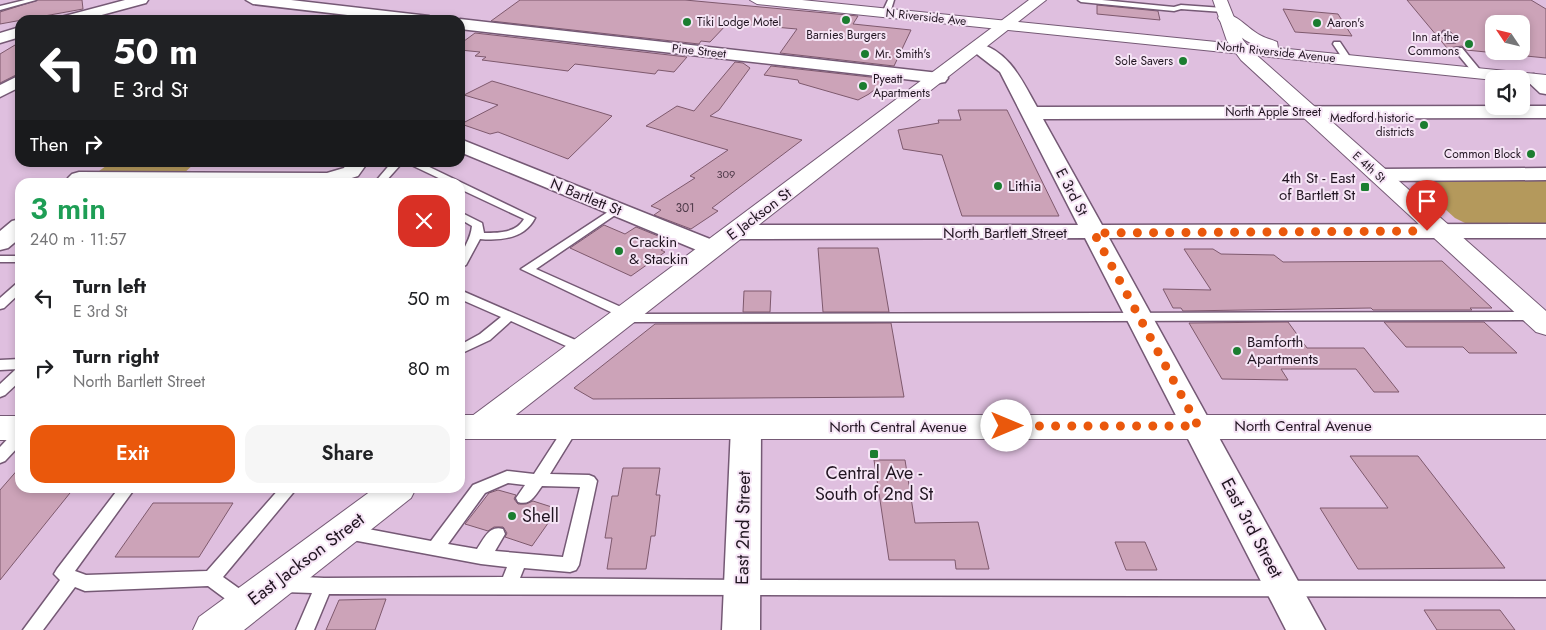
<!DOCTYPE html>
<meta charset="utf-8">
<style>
:root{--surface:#fff;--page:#f6f6f6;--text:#202124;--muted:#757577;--accent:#ea580c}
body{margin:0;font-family:Jost,sans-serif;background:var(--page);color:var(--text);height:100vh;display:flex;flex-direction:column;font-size:19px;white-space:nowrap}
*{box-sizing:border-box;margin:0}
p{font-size:16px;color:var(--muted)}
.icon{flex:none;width:28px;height:28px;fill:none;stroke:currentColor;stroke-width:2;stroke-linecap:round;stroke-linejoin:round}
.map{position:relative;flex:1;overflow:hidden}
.details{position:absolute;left:15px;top:178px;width:450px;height:315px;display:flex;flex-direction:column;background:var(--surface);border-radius:15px;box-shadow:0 2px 8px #0003}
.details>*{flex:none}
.hud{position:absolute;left:15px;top:15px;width:450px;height:152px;border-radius:15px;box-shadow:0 2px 8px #0003;background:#202124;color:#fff;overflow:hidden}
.needle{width:32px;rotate:305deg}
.fabs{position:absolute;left:1485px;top:15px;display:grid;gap:10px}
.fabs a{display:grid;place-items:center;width:45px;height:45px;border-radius:10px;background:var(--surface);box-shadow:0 2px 8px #0003;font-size:25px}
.pin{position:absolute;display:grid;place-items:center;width:42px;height:42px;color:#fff;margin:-51px -21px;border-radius:50% 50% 50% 0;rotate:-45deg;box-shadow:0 0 5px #0007}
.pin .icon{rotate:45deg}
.me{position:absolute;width:55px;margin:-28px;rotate:90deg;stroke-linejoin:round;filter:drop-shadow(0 0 4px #0008)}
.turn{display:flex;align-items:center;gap:18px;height:105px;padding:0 15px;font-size:22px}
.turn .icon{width:65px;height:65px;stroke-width:2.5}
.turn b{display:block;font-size:35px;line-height:42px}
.then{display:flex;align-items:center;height:48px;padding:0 15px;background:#0003;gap:10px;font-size:19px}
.round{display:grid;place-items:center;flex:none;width:52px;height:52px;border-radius:15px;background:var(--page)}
.overview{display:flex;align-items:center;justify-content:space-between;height:85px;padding:0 15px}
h1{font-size:30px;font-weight:600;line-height:38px;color:#1e9e55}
.action{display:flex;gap:10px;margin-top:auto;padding:10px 15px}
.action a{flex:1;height:58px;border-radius:15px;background:var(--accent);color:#fff;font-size:20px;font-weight:600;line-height:58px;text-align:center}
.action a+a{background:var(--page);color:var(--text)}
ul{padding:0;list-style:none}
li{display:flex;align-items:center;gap:15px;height:70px;padding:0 15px}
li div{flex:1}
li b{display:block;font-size:19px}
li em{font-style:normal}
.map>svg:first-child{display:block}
.green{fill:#b4995c}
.building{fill:#cca3b8;stroke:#7e596d;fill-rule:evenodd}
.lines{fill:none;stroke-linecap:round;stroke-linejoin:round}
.service-casing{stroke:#755975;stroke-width:3}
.minor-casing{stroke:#755975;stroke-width:3}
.tertiary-casing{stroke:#755975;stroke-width:2}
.secondary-casing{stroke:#755975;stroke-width:2}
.primary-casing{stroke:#755975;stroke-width:2}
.service{fill:#fff;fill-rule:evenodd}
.minor{fill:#fff;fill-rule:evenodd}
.tertiary{fill:#fff;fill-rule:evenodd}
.secondary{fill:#fff;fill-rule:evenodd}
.primary{fill:#fff;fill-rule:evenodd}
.route{stroke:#ea580c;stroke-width:9;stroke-dasharray:0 16.2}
.poi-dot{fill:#1b7d30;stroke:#f6e5f6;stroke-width:2}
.labels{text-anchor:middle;stroke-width:4;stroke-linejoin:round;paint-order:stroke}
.far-number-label{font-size:11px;fill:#4c3847}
.far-street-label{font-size:12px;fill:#211521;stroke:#f6e5f6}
.far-poi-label{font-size:12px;fill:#211521;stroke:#f6e5f6;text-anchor:start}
.number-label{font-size:12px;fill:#4c3847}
.poi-label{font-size:15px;fill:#211521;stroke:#f6e5f6;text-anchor:start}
.street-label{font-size:15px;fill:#211521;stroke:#f6e5f6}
.near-poi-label{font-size:18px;fill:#211521;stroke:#f6e5f6}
.near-street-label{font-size:18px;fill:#211521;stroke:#f6e5f6}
</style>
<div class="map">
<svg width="1546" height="630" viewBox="0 0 1546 630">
<rect width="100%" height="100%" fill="#dfbfdf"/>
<path class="green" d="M110 163H195L182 175 95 174Z
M1546 177V228L1471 226 1455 218 1415 182 1418 179Z"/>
<path class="building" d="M38 0H82L83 9 0 24V12Z
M520 0H685L858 16 853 24 911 30 894 66 780 53 797 29 728 23 710 42 701 41 699 44 491 21Z
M1407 0H1531L1546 9V58L1466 50 1462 46 1447 48ZM1494 24H1521V51H1494ZM1443 30 1450 31 1456 39V43H1446L1440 35Z
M1097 5 1158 11 1160 20 1097 14Z
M1283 9 1338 14 1352 36 1295 32Z
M475 33 687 57 674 72 658 70 655 74 575 64 568 71 482 60 486 57 475 56 480 52 460 50V44Z
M20 42V73L0 83V54Z
M735 62 743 63 750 68 719 110 710 116 802 140 712 208 718 211 691 229 654 215 661 210 651 206 695 178 690 176 728 150 646 126 677 106 694 111Z
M771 66 888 79 869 94 858 100 799 83 798 80 764 75Z
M492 81 599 112 612 116 568 159 498 132 490 134 461 124 498 105 464 95Z
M958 110H1007L1059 216H962L942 155 903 149 898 130 939 123 938 120H961Z
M604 225 625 234 636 227 673 242 661 250 665 252 631 276 570 248Z
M818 248H878L889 312H823Z
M1184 249H1213L1221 254 1274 255 1283 262 1442 261 1492 308H1470L1472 310H1373L1371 308 1183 311 1181 308H1173L1163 289 1211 290Z
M744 291H771L770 312H743Z
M1288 322 1307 348H1364L1399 392H1374L1356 369H1281L1288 380 1222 379 1189 323Z
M1384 322H1484L1517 353H1469L1463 347H1406Z
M891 323 904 397 593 399 574 388 655 324Z
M1350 456H1418L1505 568 1358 569 1320 508H1388Z
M874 460H905L915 523 978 522 989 569H956L955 560H889Z
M20 467V488H74L0 580V490Z
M623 468H660L656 495H660L655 536H651L646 569H607L612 538H605L612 496H618Z
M498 490 516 495 514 499 518 504H526L533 501 558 509 532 546 505 537 507 533 503 527H494L488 531 465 524 489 493Z
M153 503H233L199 557H115Z
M1115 542H1145L1157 570H1126Z
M386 599 375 630H326L339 600Z
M1424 610H1500L1515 630H1437Z"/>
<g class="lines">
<defs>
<path id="service" d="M25 0H36L0 10V6Z
M888 0H894L890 13 886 15 882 13Z
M1078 0H1102L1174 7 1181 5 1223 8 1226 10 1223 12 1181 9 1174 11 1081 2Z
M1443 32H1449L1455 40 1454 42H1448L1442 34Z
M1334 42H1340L1352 60 1351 62H1345L1333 44Z
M1456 48H1462L1481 71V75H1475L1456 52Z
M392 162H403L385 182H375Z
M405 162H419L535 218C525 238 502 241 480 239L466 265 460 268C460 248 470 244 472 226L460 219V212L482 223 484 233C499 233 516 233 524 219L460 189V182H447Z
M617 206 622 209 621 211 536 269 630 311 632 314 1546 312V320L624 322 620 321 618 318 619 316 521 269Z
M0 256H20V262H0Z
M20 283V293L4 308 0 309V298L16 284Z
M460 290 587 345 589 348 587 351H577L511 321 490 340 460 354V345L480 334 501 317 460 299Z
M20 359V381L5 395 0 397V384L15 370 19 369 0 370V360Z
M572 422 577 423 579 427 550 474 589 475 594 477 597 481 579 565 576 570 570 572 524 568 520 578 742 580 1546 581V597L329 594 314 630H296L312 593 284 592 278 589 275 584 278 579 284 576 324 578 503 577 507 567 481 564 347 539 341 537 339 532 341 527 347 525 431 541 473 485 507 471 534 474 567 423ZM508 483 525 485 516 498 518 502C531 506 535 495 542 486L580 487 563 557 495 551 505 534 503 529C489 525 484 539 477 549L448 544 485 493Z
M20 430V445L5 461 0 463V447L15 431Z
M119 488H135L75 571 86 575 207 571 280 488H297L223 577 251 597 254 603 251 609 245 611 239 609 208 586 85 591 75 587 43 630H23L60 580 54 574 57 569Z"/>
<path id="minor" d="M125 0H148L146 3 83 20H59L61 17Z
M246 0H291L429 16 436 20H390L253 4Z
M460 19 939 73 945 74 948 78 945 82 939 83 460 29V20H458Z
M20 27V37L0 43V33Z
M977 43C1010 51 1022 81 1037 107L1546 106V118L1043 119 1102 225 1546 224V238H1109L1325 630H1286L1085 238 735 239 727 237 723 232 727 227 735 225H1078L1000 72 969 48Z
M1534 74 1546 80V94L1540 93 1525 79 1528 75Z
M20 75V87L0 97V85Z
M460 139 720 243 724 248 720 253 712 255 704 253 460 152Z
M347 162H368L358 176 339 182H72L68 178 72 174 79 172 327 173 344 168Z
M1546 168V180L1378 181 1371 179 1368 175 1371 171 1378 169Z
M20 219V238L8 248 0 250V231L12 221Z
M746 416 757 419 761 427 760 630H722L731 427 735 419Z"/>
<path id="tertiary" d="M375 488H416L411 498 244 630H193L199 617Z"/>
<path id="secondary" d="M1029 0H1046L490 435 479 439 468 435 463 427 468 419Z
M1213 0H1227L1243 40 1253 52 1546 311V335L1536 332 1241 60 1227 41Z"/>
<path id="primary" d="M750 0H802L1256 46 1245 40 1220 21 1218 18 1220 15C1234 11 1244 25 1255 32 1261 37 1270 39 1277 42L1278 48 1546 75V85L1521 83V79L1494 80 757 4Z
M460 415H1546V439H460Z
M0 416H20V440H0Z"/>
</defs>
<use href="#service" class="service-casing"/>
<use href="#minor" class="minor-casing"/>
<use href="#tertiary" class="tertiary-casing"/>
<use href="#secondary" class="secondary-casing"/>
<use href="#primary" class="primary-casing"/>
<use href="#service" class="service"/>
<use href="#minor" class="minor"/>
<use href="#tertiary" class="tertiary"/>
<use href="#secondary" class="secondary"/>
<use href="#primary" class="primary"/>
</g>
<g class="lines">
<path class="route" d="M1007 426H1198L1094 233 1427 231"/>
</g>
<g class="poi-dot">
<circle cx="846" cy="20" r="5"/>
<circle cx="687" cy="22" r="5"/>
<circle cx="1317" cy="23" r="5"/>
<circle cx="1469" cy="44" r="5"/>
<circle cx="865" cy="54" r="5"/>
<circle cx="1183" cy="61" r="5"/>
<circle cx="863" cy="86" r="5"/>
<circle cx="1424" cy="125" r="5"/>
<circle cx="1531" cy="154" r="5"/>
<circle cx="998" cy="186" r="5"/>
<rect x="1360" y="182" width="10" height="10" rx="2.5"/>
<circle cx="619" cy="251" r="5"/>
<circle cx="1237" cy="351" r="5"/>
<rect x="869" y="449" width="10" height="10" rx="2.5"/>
<circle cx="512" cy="516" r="5"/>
</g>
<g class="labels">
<g class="far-number-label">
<text x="726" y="178">309</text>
</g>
<g class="far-street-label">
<text transform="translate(926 17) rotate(6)" y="4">N Riverside Ave</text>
<text transform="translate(699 51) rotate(6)" y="4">Pine Street</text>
<text transform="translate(1276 52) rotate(6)" y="4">North Riverside Avenue</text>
<text x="1273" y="116">North Apple Street</text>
<text transform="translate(1369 167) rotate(42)" y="4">E 4th St</text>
</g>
<g class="far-poi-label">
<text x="697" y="26">Tiki Lodge Motel</text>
<text x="1327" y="27">Aaron's</text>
<text x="846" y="39" text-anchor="middle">Barnies Burgers</text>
<text x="1459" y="41" text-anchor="end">Inn at the<tspan x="1459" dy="14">Commons</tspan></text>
<text x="875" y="58">Mr. Smith's</text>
<text x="1173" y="65" text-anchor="end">Sole Savers</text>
<text x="873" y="83">Pyeatt<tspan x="873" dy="14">Apartments</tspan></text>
<text x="1414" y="122" text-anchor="end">Medford historic<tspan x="1414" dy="14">districts</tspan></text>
<text x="1521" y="158" text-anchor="end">Common Block</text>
</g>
<g class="number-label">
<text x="685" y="212">301</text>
</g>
<g class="poi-label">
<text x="1355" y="183" text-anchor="end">4th St - East<tspan x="1355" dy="17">of Bartlett St</tspan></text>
<text x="1008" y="191">Lithia</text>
<text x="629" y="247">Crackin<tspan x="629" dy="17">&amp; Stackin</tspan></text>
<text x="1247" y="347">Bamforth<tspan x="1247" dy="17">Apartments</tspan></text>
</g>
<g class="street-label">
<text transform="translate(1072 192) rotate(62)" y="5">E 3rd St</text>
<text transform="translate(586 197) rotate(22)" y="5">N Bartlett St</text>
<text transform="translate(759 214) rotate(-37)" y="5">E Jackson St</text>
<text x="1005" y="238">North Bartlett Street</text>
<text x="1303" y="431">North Central Avenue</text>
<text x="898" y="432">North Central Avenue</text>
</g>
<g class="near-poi-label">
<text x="874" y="479">Central Ave -<tspan x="874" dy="21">South of 2nd St</tspan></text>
<text x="522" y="522" text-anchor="start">Shell</text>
</g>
<g class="near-street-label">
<text transform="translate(743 528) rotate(-89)" y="6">East 2nd Street</text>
<text transform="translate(1252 528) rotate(62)" y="6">East 3rd Street</text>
<text transform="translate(306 559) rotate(-37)" y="6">East Jackson Street</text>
</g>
</g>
</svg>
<div class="fabs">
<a><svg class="needle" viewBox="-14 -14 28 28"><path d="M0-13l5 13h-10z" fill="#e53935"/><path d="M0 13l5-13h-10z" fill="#757577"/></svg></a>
<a><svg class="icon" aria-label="sound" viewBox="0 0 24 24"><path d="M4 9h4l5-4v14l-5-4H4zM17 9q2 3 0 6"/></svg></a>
</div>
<div class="pin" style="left:1427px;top:231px;background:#d93025"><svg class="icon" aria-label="arrive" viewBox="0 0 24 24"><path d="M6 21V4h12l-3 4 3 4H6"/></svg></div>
<svg class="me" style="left:1007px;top:426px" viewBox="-20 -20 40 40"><circle r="19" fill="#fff"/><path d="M0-13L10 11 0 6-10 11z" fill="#ea580c"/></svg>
<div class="hud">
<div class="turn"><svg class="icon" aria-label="left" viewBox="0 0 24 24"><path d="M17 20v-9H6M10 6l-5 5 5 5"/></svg><div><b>50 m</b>E 3rd St</div></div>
<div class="then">Then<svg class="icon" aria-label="right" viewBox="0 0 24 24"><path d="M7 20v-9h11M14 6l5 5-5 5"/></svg></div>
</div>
<section class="details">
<div class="overview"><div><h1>3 min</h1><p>240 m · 11:57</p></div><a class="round" style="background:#d93025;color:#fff"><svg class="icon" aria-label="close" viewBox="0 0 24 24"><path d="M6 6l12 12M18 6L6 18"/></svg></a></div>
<ul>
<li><svg class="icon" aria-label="left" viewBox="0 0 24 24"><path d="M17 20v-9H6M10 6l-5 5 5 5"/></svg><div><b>Turn left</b><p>E 3rd St</p></div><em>50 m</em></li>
<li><svg class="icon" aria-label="right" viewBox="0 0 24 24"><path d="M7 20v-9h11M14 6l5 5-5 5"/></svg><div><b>Turn right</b><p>North Bartlett Street</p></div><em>80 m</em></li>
</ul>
<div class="action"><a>Exit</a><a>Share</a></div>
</section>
</div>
